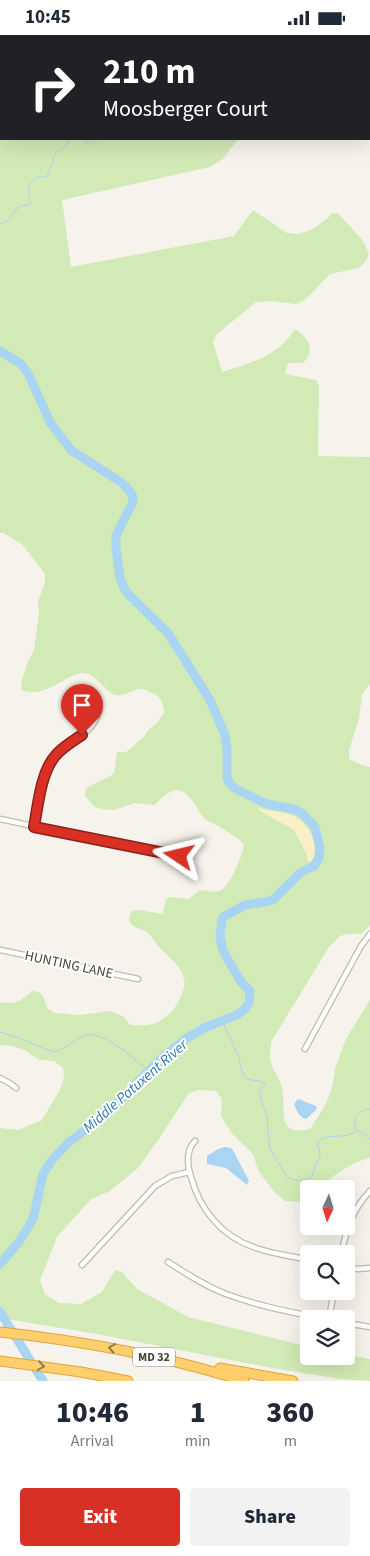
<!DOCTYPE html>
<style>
:root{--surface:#fff;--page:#f2f2f3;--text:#1f2937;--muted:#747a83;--accent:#d93025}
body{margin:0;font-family:"Source Sans 3",sans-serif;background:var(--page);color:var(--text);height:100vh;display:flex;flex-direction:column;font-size:19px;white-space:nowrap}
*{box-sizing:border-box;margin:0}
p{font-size:16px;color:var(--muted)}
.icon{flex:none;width:28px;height:28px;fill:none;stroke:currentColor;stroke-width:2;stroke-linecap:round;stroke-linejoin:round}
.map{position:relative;height:1346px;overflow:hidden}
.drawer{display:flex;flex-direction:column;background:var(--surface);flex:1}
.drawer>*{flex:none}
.banner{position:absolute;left:0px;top:0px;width:370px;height:105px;box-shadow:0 5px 20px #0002;background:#202124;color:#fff;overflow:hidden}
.needle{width:32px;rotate:184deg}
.buttons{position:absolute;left:300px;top:1145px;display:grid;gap:10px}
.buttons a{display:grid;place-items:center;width:55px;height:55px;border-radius:5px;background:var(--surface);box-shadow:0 5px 20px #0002;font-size:25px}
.pin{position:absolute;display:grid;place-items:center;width:42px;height:42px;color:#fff;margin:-51px -21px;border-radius:50% 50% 50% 0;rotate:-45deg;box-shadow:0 0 5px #0007}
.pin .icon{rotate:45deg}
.me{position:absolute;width:55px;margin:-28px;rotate:280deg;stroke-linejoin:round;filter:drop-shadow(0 0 4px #0008)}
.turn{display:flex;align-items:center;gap:18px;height:105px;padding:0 20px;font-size:22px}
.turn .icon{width:65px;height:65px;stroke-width:2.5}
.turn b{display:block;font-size:35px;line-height:42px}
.eta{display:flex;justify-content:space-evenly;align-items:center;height:85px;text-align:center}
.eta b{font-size:30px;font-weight:800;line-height:35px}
.action{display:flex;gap:10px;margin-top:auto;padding:10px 20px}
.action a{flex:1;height:58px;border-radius:5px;background:var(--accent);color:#fff;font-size:20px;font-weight:800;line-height:58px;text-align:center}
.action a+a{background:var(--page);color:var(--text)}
.status{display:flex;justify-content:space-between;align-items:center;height:35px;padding:0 25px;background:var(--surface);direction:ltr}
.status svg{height:14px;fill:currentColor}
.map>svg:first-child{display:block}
.green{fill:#d2eab5}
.sand{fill:#f9efc9}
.water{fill:#a9d4f2}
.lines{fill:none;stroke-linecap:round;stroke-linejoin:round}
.stream{stroke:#a9d4f2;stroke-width:1}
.river{stroke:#a9d4f2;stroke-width:9}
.street-casing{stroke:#c2bbae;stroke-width:7}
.highway-casing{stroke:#e0a43c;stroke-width:11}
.street{stroke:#fff;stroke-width:4.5}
.highway{stroke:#ffcf6e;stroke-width:9}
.oneway{stroke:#937c4e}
.route-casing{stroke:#8d1f18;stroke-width:12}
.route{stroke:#d93025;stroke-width:9}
.labels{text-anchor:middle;stroke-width:4;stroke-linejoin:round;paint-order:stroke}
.shield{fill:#fff;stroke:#817c74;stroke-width:1}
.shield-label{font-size:12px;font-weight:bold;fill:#4b4439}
.street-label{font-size:14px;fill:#4b4439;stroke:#fff}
.water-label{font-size:15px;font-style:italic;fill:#2e7ab2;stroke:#fff}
</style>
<div class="status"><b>10:45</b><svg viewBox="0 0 49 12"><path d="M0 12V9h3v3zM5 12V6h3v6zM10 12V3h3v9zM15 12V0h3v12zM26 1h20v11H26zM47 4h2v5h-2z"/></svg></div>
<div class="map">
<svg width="370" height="1346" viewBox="0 0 370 1346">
<rect width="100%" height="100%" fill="#f6f3ec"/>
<path class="green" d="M71 0H370V55L369 56V1H70Z
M1 34V104H238L223 124 210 132 62 165 71 232 234 201 253 175 287 198 299 199 313 194 328 183 332 178H338L363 206 369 218 366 226 359 233 330 239 305 265 296 269 271 266 256 267 217 299 213 307 222 337C252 327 277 322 295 294 309 303 316 314 303 328H288L285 339 316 345 319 351 318 421 370 422V649L362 659 359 684 349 715V724L364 731 370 732V890L361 899H347L340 901 329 912 271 1007C271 1014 269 1021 271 1027 273 1036 280 1043 282 1053 287 1072 274 1103 310 1094L326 1069 332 1053 335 1034 346 1004 370 965V1123C353 1126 331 1142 318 1154H309V1163L304 1167 285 1166 273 1156 258 1135 253 1119 232 1099 221 1081 222 1064 216 1056 199 1055 189 1058 158 1105 138 1133 110 1156 91 1164 57 1202 40 1245 45 1259 59 1268 81 1269 102 1257 115 1235 122 1237 137 1254 188 1282 309 1312V1321H346V1319L370 1324V1346L340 1344 272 1333 97 1299 0 1283V1093L18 1095 42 1085 60 1055 64 1042 63 1033 54 1026 40 1025 24 1015 12 1011 0 1010V967C16 970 20 966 32 956L39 957 44 963 47 973 55 978 80 980 111 976 124 982 130 990C147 991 156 991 169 979 174 975 177 969 180 963 194 938 171 925 156 909 154 906 152 902 149 899 144 894 134 894 130 887 128 883 130 880 132 876L138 875 163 879 166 864 170 862 189 864 200 855C206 855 213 858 219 856 230 853 243 819 244 809 236 802 227 796 218 791 214 788 208 787 205 784 199 779 198 773 194 768 179 746 169 756 154 770L134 768 114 775 103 774 95 772 85 761 86 754C95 747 106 745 114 738L117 717H126L143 703 149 694 157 688 164 677C163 667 160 660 150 657 148 656 145 654 143 654 132 653 124 664 113 659 102 653 96 638 82 638 77 638 72 641 68 643 52 652 39 661 21 655L22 645 28 626 34 616 39 577 38 567 45 547V539L22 509 3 498H0V35Z"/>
<path class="sand" d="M258 772C268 777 278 776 288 779 307 784 321 808 312 826L308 827 306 818 294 795 260 776Z"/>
<path class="water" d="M298 1064 316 1071 317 1073 315 1076 306 1084C299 1082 296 1075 294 1069Z
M225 1112 231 1113 234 1117 249 1146 247 1150 226 1133 207 1129V1121L218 1114Z"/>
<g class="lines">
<path class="stream" d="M81 0 83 1
M246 0 247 1
M83 104 86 107 93 109 98 104
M0 189C11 187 12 180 18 172L30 169C30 157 24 152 37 142H47L55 119 67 110 69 104
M223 986C227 999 234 1010 239 1022 240 1028 241 1036 244 1041 249 1047 259 1044 265 1049L260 1056V1060L267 1083 270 1114 287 1142C293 1146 304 1146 311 1143L320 1120 317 1107C328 1097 344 1105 355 1097 355 1082 353 1077 370 1074
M0 997 16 1002 53 1017C64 1016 73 1005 83 1001 103 993 135 1025 150 1037
M356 1095 362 1097 370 1104"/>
<path class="river" d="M0 316 20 328 28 338 50 387 71 415 122 448 130 456 133 462V467L123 486 116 501V513L120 543 124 553 130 561 168 598 210 665 225 700 227 713V743L230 749 236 754 267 769 294 774 303 779 315 792 320 813 319 823 314 831 301 837 273 865 264 867 245 870 225 881 222 884 220 901 223 916 241 947 250 956 249 968 245 974 237 980 206 992 187 1003 165 1020 106 1079 68 1108 52 1125 43 1139 33 1184 19 1207 0 1229
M0 1277 43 1346"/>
<defs>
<path id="street" d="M0 784 173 821 189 819
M34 791C38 771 41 740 53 723 67 704 92 703 99 676
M0 915 138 944
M305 1014 361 911 370 899
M0 1043 11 1049 16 1053
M195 1106C186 1115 187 1130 191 1142 200 1175 222 1202 256 1213 273 1219 291 1221 309 1225
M341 1219C347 1193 352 1175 370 1156
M168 1227C187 1239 205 1251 226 1259 258 1271 291 1277 325 1284
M82 1230 155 1151 172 1141 189 1137
M346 1232 358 1234 370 1233
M329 1284 334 1256
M346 1288 370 1292"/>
<path id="highway" d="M0 1297C83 1306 165 1321 244 1346
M0 1326 81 1337 128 1346
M220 1333 293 1346"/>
</defs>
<use href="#street" class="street-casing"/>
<use href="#highway" class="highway-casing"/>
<use href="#street" class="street"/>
<use href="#highway" class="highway"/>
</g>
<defs><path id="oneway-chevron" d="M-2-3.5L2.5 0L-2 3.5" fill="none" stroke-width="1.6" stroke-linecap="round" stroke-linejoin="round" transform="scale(1.25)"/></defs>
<g class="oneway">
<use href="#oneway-chevron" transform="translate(112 1313) rotate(-170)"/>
<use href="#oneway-chevron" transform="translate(41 1331) rotate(8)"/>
</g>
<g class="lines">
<defs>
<path id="route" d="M82 700C73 706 63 712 56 720 41 736 38 770 34 792L179 821"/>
</defs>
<use href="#route" class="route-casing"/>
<use href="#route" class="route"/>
</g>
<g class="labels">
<rect class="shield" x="133" y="1312.5" width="42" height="19" rx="4"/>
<g class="shield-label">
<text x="154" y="1326">MD 32</text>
</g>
<g class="street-label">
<text transform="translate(69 929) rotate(12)" y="5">HUNTING LANE</text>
</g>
<g class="water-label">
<text transform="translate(135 1051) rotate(-41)" y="5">Middle Patuxent River</text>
</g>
</g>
</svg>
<div class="buttons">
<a><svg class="needle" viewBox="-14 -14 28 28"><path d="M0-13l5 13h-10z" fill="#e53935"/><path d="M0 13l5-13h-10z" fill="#747a83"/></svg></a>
<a><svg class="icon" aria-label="search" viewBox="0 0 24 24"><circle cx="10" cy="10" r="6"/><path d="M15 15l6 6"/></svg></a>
<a><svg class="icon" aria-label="layers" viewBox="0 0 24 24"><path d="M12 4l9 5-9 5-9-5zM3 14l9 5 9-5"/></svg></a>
</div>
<div class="pin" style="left:82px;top:700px;background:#d93025"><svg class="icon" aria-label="arrive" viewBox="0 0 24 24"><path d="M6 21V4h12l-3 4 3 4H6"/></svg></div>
<svg class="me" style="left:179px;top:821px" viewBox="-20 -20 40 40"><path d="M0-17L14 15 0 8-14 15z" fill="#d93025" stroke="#fff" stroke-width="4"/></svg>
<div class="banner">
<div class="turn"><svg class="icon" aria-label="right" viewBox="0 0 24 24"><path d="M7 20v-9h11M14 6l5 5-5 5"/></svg><div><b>210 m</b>Moosberger Court</div></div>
</div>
</div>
<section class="drawer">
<div class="eta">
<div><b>10:46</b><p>Arrival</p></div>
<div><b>1</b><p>min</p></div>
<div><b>360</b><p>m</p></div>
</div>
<div class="action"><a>Exit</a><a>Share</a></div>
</section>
